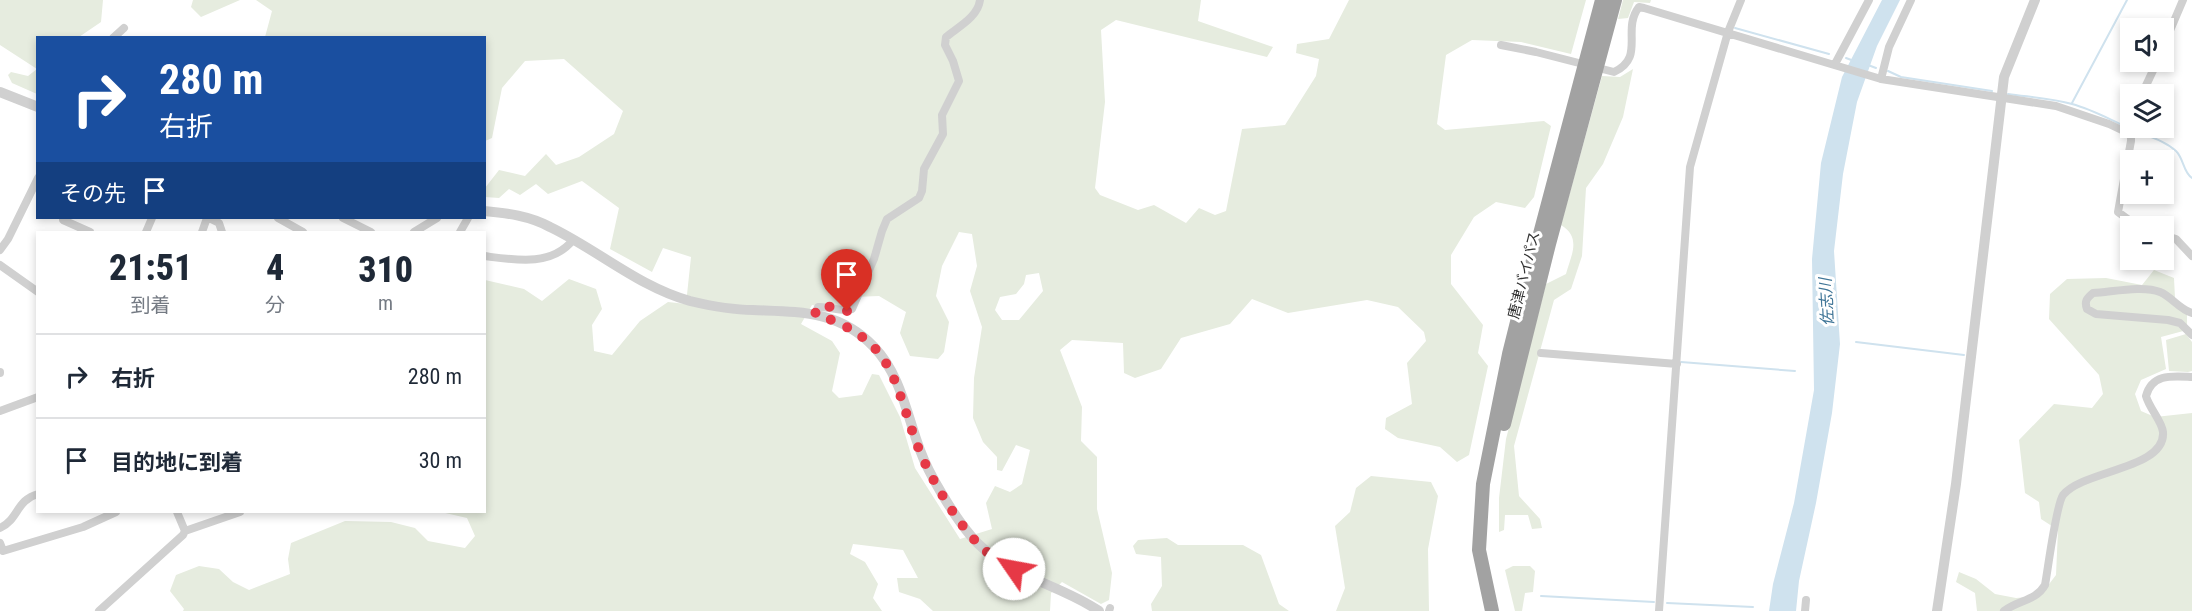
<!DOCTYPE html>
<html lang="ja">
<meta charset="utf-8">
<style>
:root{--surface:#fff;--page:#f6f6f7;--text:#1f2937;--muted:#747a83;--line:#e0e1e3}
body{margin:0;font-family:"Roboto Condensed","Noto Sans JP",sans-serif;background:var(--page);color:var(--text);height:100vh;display:flex;flex-direction:column;font-size:22px;white-space:nowrap}
*{box-sizing:border-box;margin:0}
p{font-size:20px;color:var(--muted)}
.icon{flex:none;width:33px;height:33px;fill:none;stroke:currentColor;stroke-width:2;stroke-linecap:round;stroke-linejoin:round}
.map{position:relative;flex:1;overflow:hidden}
.details{position:absolute;left:36px;top:231px;width:450px;height:282px;display:flex;flex-direction:column;background:var(--surface);border-radius:0px;box-shadow:0 3px 9px #0003}
.details>*{flex:none}
.hud{position:absolute;left:36px;top:36px;width:450px;height:183px;border-radius:0px;box-shadow:0 3px 9px #0003;background:#1a4fa0;color:#fff;overflow:hidden}
.controls{position:absolute;left:2120px;top:18px;display:grid;gap:12px}
.controls a{display:grid;place-items:center;width:54px;height:54px;border-radius:0px;background:var(--surface);box-shadow:0 3px 9px #0003;font-size:30px}
.pin{position:absolute;display:grid;place-items:center;width:51px;height:51px;color:#fff;margin:-62px -26px;border-radius:50% 50% 50% 0;rotate:-45deg;box-shadow:0 0 6px #0007}
.pin .icon{rotate:45deg}
.me{position:absolute;width:66px;margin:-33px;rotate:303deg;stroke-linejoin:round;filter:drop-shadow(0 0 4px #0008)}
.turn{display:flex;align-items:center;gap:21px;height:126px;padding:0 24px;font-size:27px}
.turn .icon{width:78px;height:78px;stroke-width:2.5}
.turn b{display:block;font-size:42px;line-height:51px}
.then{display:flex;align-items:center;height:57px;padding:0 24px;background:#0003;gap:12px;font-size:22px}
.eta{display:flex;justify-content:space-evenly;align-items:center;height:102px;text-align:center}
.eta b{font-size:36px;font-weight:800;line-height:42px}
ul{padding:0;list-style:none}
li{display:flex;align-items:center;gap:18px;height:84px;padding:0 24px;border-top:2px solid var(--line)}
li div{flex:1}
li b{display:block;font-size:22px}
li em{font-style:normal}
.map>svg:first-child{display:block}
.green{fill:#e6ecdf;fill-rule:evenodd}
.water{fill:#cfe2ee}
.lines{fill:none;stroke-linecap:round;stroke-linejoin:round}
.stream{stroke:#cfe2ee;stroke-width:2}
.minor{stroke:#d0d0d0;stroke-width:8}
.tertiary{stroke:#d0d0d0;stroke-width:10}
.trunk{stroke:#a2a2a2;stroke-width:14}
.route{stroke:#e63946;stroke-width:10;stroke-dasharray:0 18}
.labels{text-anchor:middle;stroke-width:6;stroke-linejoin:round;paint-order:stroke}
.street-label{font-size:15px;fill:#333;stroke:#fff}
.water-label{font-size:16px;font-style:italic;fill:#3f7597;stroke:#fff}
</style>
<div class="map">
<svg width="2192" height="611" viewBox="0 0 2192 611">
<rect width="100%" height="100%" fill="#fff"/>
<path class="green" d="M0 0H103L101 22 79 37 38 38 37 94 12 83 8 75 11 72 28 76 37 69 0 45Z
M193 0H240L201 17 191 7Z
M256 0H1201L1198 21 1273 47 1267 57 1116 20 1101 30 1105 102 1095 188 1100 195 1138 210 1154 205 1186 223 1199 208 1215 215 1226 211 1242 129 1285 125 1316 76 1319 59 1296 53 1297 44 1329 39 1349 0H1586L1571 54 1521 42 1472 40 1446 55 1437 124 1445 130 1544 121 1551 126 1534 197 1525 208 1496 202 1474 217 1451 255V284L1483 325 1478 353 1488 366 1469 455 1457 462 1440 447 1398 438 1385 429 1386 418 1412 404 1407 363 1426 341 1424 332 1398 307 1367 300 1288 313 1252 299 1230 324 1181 338 1161 369 1135 378 1124 373 1123 343 1072 340 1060 350 1082 407 1081 441 1097 457V509L1112 573 1109 600 1101 604 1062 582 1051 593 1050 611H933L920 599 899 592 897 578H918L903 550 853 544 850 554 865 562 878 584 873 598 882 611H183L184 609 170 591 176 575 199 566 219 569 233 582 249 590 290 574 288 559 291 543 345 521 391 522 415 528 428 541 465 548 475 536 467 518 441 512H484L485 280 524 289 542 301 569 279 596 289 602 309 592 325 594 351 612 355 640 321 668 302 686 304 691 257 663 248 652 272 610 249 619 208 582 181 548 194 536 184 520 195 509 189 499 198 485 197V188L499 170 525 176 546 154 556 165 579 157 614 134 623 111 564 59 525 61 502 88 492 138 485 141 484 38 265 37 272 11ZM959 232 972 234 977 266 970 291 982 327 974 378 973 418 983 442 997 457V470L1002 471 1016 445 1030 450 1022 484 1010 492 995 486 986 503 992 529 960 539 915 468 900 417 879 375 872 374 862 395 839 398 832 391 840 353 832 341 801 324 812 305 845 311 854 297 879 296 906 312 900 333 910 356 938 359 944 352 949 322 936 296 942 266ZM1039 273 1043 291 1019 320H1002L995 310 1000 297 1016 294 1024 284 1026 275Z
M1623 0H1651L1650 3 1634 2 1628 18 1618 19Z
M1633 69 1623 117 1603 164 1586 188 1582 256 1571 289 1554 300 1514 446 1519 496 1540 519 1542 528 1532 529 1528 515H1505L1504 530 1499 532V498L1506 439 1546 284 1566 274C1571 255 1582 238 1561 225L1602 76 1620 77Z
M2154 270 2174 278 2175 298 2187 311V330L2161 337 2166 369 2141 380 2135 394 2141 411 2155 417 2192 413V611H1977L1975 593 1956 582 1959 572 1976 579 1995 594 2016 598 2040 596 2056 575 2058 530 2041 519 2039 502 2025 493 2019 440 2054 404 2092 408 2103 394 2099 375 2049 319 2050 294 2067 279 2106 278 2142 285Z
M2186 334 2192 342V371L2188 372 2169 371 2166 340Z
M1371 476 1431 482 1438 496 1428 549 1429 611H1336L1345 588 1335 526 1350 512 1356 488Z
M1167 538 1178 545H1243L1261 555 1279 604 1289 611H1152L1151 604 1162 586 1161 557 1136 554 1133 546 1138 540Z
M1513 566H1530L1535 571 1533 592 1525 593 1522 611H1515L1505 570Z"/>
<path class="water" d="M1882 0H1900L1877 46 1857 102 1843 174 1834 251 1840 344 1832 413 1816 503 1799 581 1796 611H1769L1773 584 1794 503 1814 390 1812 259 1821 163 1842 77Z"/>
<g class="lines">
<path class="stream" d="M1735 28 1829 54
M1846 58 1854 61
M1868 65 1876 68
M1888 71 1901 77 1992 91
M2008 94C2029 97 2052 98 2072 104 2091 109 2109 119 2127 127 2143 135 2163 139 2176 151 2184 159 2183 172 2192 178
M2072 103 2127 0
M1856 342 1964 355
M1681 362 1795 371
M1541 596 1654 602
M1667 603 1753 607"/>
<path class="minor" d="M113 38 124 28
M1501 45 1536 52 1614 72C1646 57 1621 30 1639 7L1644 8 1881 79 2056 106 2109 124 2128 133
M2163 47 2183 0
M1835 64 1869 0
M1881 79 1889 47 1911 0
M2142 94 2157 62
M2130 122 2128 133 2131 136V141L2118 212 2137 226
M63 218V220L90 232
M209 218 219 223 222 232
M278 218 303 232
M343 218 371 232
M146 232 152 218
M202 232 207 218
M414 232 437 218
M460 232 468 218
M2163 235 2176 239 2192 256
M0 250 8 239 38 178
M484 256C515 260 551 267 573 240
M0 265 38 292
M2192 313C2179 309 2172 297 2160 292 2143 285 2112 292 2093 293 2087 298 2084 301 2087 309L2096 314 2168 320 2180 323 2192 335
M815 314 818 307C830 306 842 313 852 309L874 259 882 231 887 219 919 198 922 191 924 169 943 134 942 115 959 81 953 61 945 45 946 37C958 27 978 17 980 0
M1541 353 1677 364
M0 372V373
M0 411 38 397
M177 512 185 531
M0 528C19 519 16 500 38 494
M0 543 3 551 83 527 116 512
M99 611 183 535 185 531 240 512
M1109 611 1110 608
M1659 611 1690 167 1728 32 1741 0
M1805 611 1806 600
M2004 611C2018 600 2036 601 2045 585 2048 569 2056 505 2063 495 2083 470 2166 469 2163 432 2162 421 2149 408 2146 396 2152 373 2173 376 2192 377"/>
<path class="tertiary" d="M0 92 38 107
M484 211C507 213 530 216 550 227 598 250 639 287 690 301 711 306 732 310 753 310 799 312 839 310 874 347 901 375 907 416 920 450 929 475 954 516 971 536 1004 576 1058 583 1099 611
M1937 611 1956 484 2004 77 2035 0"/>
<path class="trunk" d="M1504 424 1549 244 1615 0
M1492 611 1479 550 1483 484 1509 354 1523 298 1602 0"/>
</g>
<g class="lines">
<path class="route" d="M847 311 827 306 818 307 815 314C898 341 892 382 920 452 932 481 962 532 987 552 995 558 1005 564 1014 569"/>
</g>
<g class="labels">
<g class="street-label">
<text transform="translate(1524 275) rotate(-76)" y="5">唐津バイパス</text>
</g>
<g class="water-label">
<text transform="translate(1826 302) rotate(-93)" y="6">佐志川</text>
</g>
</g>
</svg>
<div class="controls">
<a><svg class="icon" aria-label="sound" viewBox="0 0 24 24"><path d="M4 9h4l5-4v14l-5-4H4zM17 9q2 3 0 6"/></svg></a>
<a><svg class="icon" aria-label="layers" viewBox="0 0 24 24"><path d="M12 4l9 5-9 5-9-5zM3 14l9 5 9-5"/></svg></a>
<a>+</a>
<a>−</a>
</div>
<div class="pin" style="left:847px;top:311px;background:#d93025"><svg class="icon" aria-label="arrive" viewBox="0 0 24 24"><path d="M6 21V4h12l-3 4 3 4H6"/></svg></div>
<svg class="me" style="left:1014px;top:569px" viewBox="-20 -20 40 40"><circle r="19" fill="#fff"/><path d="M0-13L10 11 0 6-10 11z" fill="#e63946"/></svg>
<div class="hud">
<div class="turn"><svg class="icon" aria-label="right" viewBox="0 0 24 24"><path d="M7 20v-9h11M14 6l5 5-5 5"/></svg><div><b>280 m</b>右折</div></div>
<div class="then">その先<svg class="icon" aria-label="arrive" viewBox="0 0 24 24"><path d="M6 21V4h12l-3 4 3 4H6"/></svg></div>
</div>
<section class="details">
<div class="eta">
<div><b>21:51</b><p>到着</p></div>
<div><b>4</b><p>分</p></div>
<div><b>310</b><p>m</p></div>
</div>
<ul>
<li><svg class="icon" aria-label="right" viewBox="0 0 24 24"><path d="M7 20v-9h11M14 6l5 5-5 5"/></svg><div><b>右折</b></div><em>280 m</em></li>
<li><svg class="icon" aria-label="arrive" viewBox="0 0 24 24"><path d="M6 21V4h12l-3 4 3 4H6"/></svg><div><b>目的地に到着</b></div><em>30 m</em></li>
</ul>
</section>
</div>
